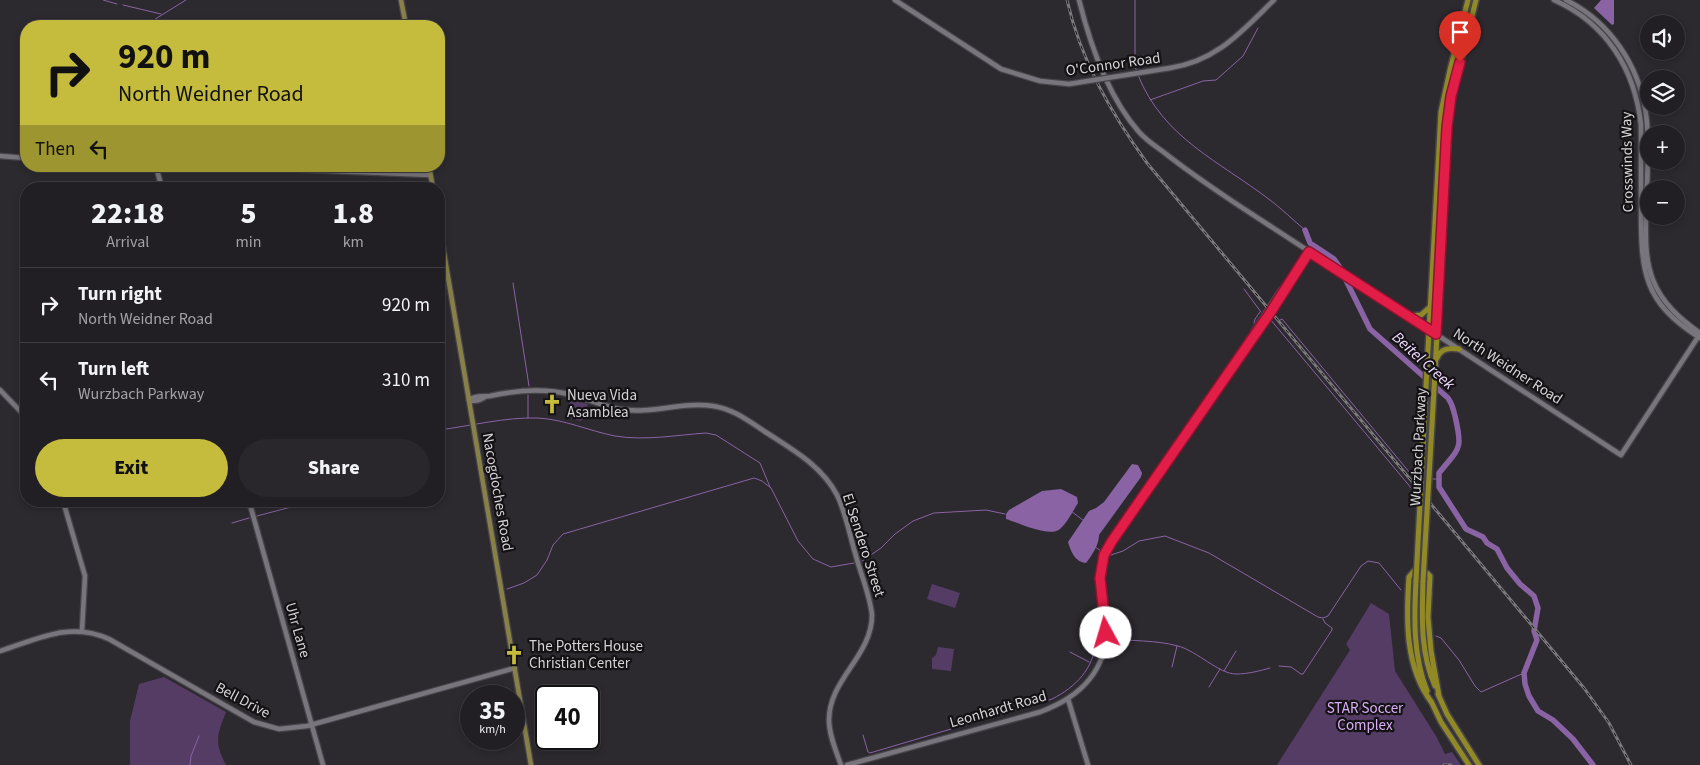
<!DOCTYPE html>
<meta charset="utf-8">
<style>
:root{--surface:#211f23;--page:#29272b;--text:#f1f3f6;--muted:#a2a2a6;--line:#3e3d41;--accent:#c5bc3d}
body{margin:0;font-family:"Source Sans 3",sans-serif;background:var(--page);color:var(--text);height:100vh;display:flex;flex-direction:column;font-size:19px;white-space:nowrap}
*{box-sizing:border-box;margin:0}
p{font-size:16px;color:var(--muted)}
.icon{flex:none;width:28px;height:28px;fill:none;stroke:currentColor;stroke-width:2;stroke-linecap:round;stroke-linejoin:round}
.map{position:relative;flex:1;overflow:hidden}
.side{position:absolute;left:20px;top:182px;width:425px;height:325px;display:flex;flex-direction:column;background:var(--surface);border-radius:20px;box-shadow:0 2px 8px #0003,0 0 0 1px var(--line)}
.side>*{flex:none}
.banner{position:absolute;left:20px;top:20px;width:425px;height:152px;border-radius:20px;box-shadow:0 2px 8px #0003,0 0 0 1px var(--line);background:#c5bc3d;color:#111;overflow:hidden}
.buttons{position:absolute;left:1640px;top:15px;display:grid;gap:10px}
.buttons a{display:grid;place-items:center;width:45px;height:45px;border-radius:50%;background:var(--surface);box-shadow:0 2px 8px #0003,0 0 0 1px var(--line);font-size:25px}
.speed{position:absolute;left:460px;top:685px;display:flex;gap:10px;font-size:25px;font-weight:700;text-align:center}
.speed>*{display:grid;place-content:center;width:65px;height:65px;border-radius:50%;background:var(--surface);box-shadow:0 2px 8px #0003,0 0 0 1px var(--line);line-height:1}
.speed small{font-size:12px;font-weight:400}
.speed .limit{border:2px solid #111;border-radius:8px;background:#fff;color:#111}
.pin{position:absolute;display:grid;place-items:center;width:42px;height:42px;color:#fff;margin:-51px -21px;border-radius:50% 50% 50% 0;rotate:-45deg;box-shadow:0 0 5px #0007}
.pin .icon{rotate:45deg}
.me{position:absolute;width:55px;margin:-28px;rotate:354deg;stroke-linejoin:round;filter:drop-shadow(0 0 4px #0008)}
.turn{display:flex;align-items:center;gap:18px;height:105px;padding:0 15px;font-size:22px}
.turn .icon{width:65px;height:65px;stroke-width:2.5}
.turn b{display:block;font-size:35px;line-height:42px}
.then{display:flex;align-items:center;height:48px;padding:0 15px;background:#0003;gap:10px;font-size:19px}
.eta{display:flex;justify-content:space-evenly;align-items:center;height:85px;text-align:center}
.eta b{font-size:30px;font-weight:800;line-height:35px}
.button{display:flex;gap:10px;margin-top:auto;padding:10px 15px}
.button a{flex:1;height:58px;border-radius:30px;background:var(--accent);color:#111;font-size:20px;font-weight:800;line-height:58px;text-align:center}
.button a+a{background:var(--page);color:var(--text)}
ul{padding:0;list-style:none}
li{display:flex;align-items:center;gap:15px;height:75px;padding:0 15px;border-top:1px solid var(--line)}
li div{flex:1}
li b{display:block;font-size:19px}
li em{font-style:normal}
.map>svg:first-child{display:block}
.green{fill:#553c65}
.water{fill:#8a63a4}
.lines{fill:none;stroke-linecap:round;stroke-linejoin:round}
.stream{stroke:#8a63a4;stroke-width:1}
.river{stroke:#8a63a4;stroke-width:5.5}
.secondary-casing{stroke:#474449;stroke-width:7}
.primary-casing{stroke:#474449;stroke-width:7}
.highway-casing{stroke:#474449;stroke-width:8}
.secondary{stroke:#79757c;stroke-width:4.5}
.primary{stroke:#878148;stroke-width:4.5}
.highway{stroke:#908925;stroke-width:5}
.rail-casing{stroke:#7c797e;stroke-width:3}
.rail{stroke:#141215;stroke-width:1;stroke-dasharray:4;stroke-linecap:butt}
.secondary-bridge-casing{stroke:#474449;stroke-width:7;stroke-linecap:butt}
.highway-bridge-casing{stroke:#474449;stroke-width:8;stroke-linecap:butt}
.secondary-bridge{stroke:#79757c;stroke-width:4.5}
.highway-bridge{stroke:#908925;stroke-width:5}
.route-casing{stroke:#92132f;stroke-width:12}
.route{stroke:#e11d48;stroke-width:9}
.labels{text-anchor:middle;stroke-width:4.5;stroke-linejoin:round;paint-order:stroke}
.street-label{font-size:15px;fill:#d5d3d6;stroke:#141215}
.poi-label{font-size:15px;fill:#d5d3d6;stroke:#141215;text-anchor:start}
.park-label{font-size:15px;fill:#d9aef6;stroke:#141215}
.water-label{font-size:16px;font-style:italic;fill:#f0daff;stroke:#141215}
</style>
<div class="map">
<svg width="1700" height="765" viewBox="0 0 1700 765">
<rect width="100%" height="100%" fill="#2c292f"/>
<path class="green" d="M570 399 588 404 581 421 567 417Z
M932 584 960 593 955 608 927 599Z
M1371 603 1389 614 1395 671 1436 736 1445 754 1452 752 1461 765H1277L1350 650 1346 644Z
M938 647 954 649 951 671 932 669V658L936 655Z
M164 677 226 712C217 735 214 742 226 765H130V721L139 684Z"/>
<path class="water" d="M1601 0H1614V24L1612 25 1594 8Z
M1132 464 1138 465 1142 473 1141 477 1099 535C1099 545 1092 555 1086 563 1075 562 1071 552 1068 542L1089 511 1096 508 1104 502Z
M1061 489 1077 497 1078 503C1073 511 1067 523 1060 529 1049 538 1019 523 1006 519V514L1009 510 1042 491Z"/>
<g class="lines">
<path class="stream" d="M103 0 117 4
M1135 0V67L1137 71
M123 5 161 14
M144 26 186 0
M1138 75C1163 138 1219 161 1270 200 1282 209 1293 220 1305 230
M1150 100 1203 81 1216 80 1243 56 1258 28
M513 283 529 386
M1244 289 1261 312
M1270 319 1412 489
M1280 320 1282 319 1415 479H1419
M1254 323 1255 319 1260 312
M528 418V395
M439 430C471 426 505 417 537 418 564 419 589 431 615 436 645 441 676 435 706 433L716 435 760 463 770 487
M1431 479H1438
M1071 511 1084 521
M257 516 314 501
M232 523 249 518
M1095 547 1101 551
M1111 555 1123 551 1139 541 1165 536 1209 553 1318 617 1323 618 1328 616 1361 566 1368 561 1379 563 1401 590
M862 561 881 548 895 534 913 521 934 513 986 510 1005 514
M507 589 524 583 537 575 547 560 553 545 563 534 754 478 762 481 771 488 798 541 813 559 831 567 854 563
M1436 636 1441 638 1459 660 1475 686 1481 692 1524 673
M1109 639C1131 641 1156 640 1178 646 1197 651 1219 674 1236 674 1248 674 1259 671 1270 668
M1070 652 1089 662
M1279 666 1291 667 1301 674H1303L1332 630V628L1325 623 1323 619
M1172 667 1177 646
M1224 671 1236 651
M1209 687 1220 669
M863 735 868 752 870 753 1052 699C1076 687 1093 669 1096 642L1101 638
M190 765 191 756 199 736"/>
<path class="river" d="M1305 230 1310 243 1334 259 1339 266 1370 329 1448 398C1453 405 1453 409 1455 416 1463 450 1460 447 1439 473V487L1466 529 1483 537 1487 543 1497 549 1507 568 1520 584 1534 596 1538 608 1534 631 1537 640 1524 673 1525 684 1529 696 1538 711 1553 720 1573 739 1593 765"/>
<defs>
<path id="secondary" d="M895 0 1001 69 1040 81 1069 84
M1079 0C1090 44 1109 98 1139 132 1147 141 1157 147 1166 154 1189 172 1214 189 1238 205L1621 455 1700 334
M1554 0C1606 23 1635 69 1641 125 1641 153 1641 181 1641 209 1641 272 1643 302 1700 338
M1566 0C1610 22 1639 65 1646 114 1650 144 1647 178 1646 209 1646 232 1644 257 1653 280 1662 303 1680 319 1700 333
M1170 68C1217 61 1242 31 1274 0
M0 156 26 158
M156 166 162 189
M215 166 430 175
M1254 331 1280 291 1285 286
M0 390 26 417
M469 400C476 395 482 397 490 396 517 390 545 388 572 395 588 399 603 406 619 409 651 415 682 401 713 406 734 409 750 422 767 433 793 450 822 466 837 495 846 513 850 537 856 556 861 575 870 595 872 615 872 656 829 679 829 720 829 735 836 751 841 765
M469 400C475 402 479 401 485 397
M63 501 85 576 82 630
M249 501 323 765
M0 651C38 639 70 621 109 639L254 722 279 729 307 726 515 668
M1068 699 1088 765
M847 765 1040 712C1081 697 1109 669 1106 623 1103 587 1093 577 1112 541L1270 313 1309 252"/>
<path id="primary" d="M401 0 406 26
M429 166 433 189
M439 224 531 765"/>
<path id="highway" d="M1410 316 1421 315 1430 307
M1437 358C1441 348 1449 348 1459 349
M1427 368 1441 112 1450 70 1468 0
M1435 372 1449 108 1476 0
M1416 581C1414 618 1413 656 1427 691
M1423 581C1422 617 1420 652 1435 686
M1438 694 1447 714 1479 765
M1431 701 1441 722 1469 765
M1432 703C1405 667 1406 620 1409 577L1414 571C1420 570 1426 571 1430 576L1428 617 1431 651 1439 696"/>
</defs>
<use href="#secondary" class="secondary-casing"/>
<use href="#primary" class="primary-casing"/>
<use href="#highway" class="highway-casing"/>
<use href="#secondary" class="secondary"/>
<use href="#primary" class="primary"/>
<use href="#highway" class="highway"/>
<defs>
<path id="rail" d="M1067 0C1081 61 1111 113 1147 163L1584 688 1609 723 1631 765
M1444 765H1451"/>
</defs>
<use href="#rail" class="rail-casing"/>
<use href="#rail" class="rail"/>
<defs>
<path id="secondary-bridge" d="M1069 84 1170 68"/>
<path id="highway-bridge" d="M1416 581 1427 368
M1423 581 1435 372"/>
</defs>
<use href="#secondary-bridge" class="secondary-bridge-casing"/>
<use href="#highway-bridge" class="highway-bridge-casing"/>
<use href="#secondary-bridge" class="secondary-bridge"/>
<use href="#highway-bridge" class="highway-bridge"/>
</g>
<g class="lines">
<defs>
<path id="route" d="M1106 633 1100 578 1104 555 1112 541 1270 313 1309 252 1436 334 1447 127 1451 96 1460 62"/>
</defs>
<use href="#route" class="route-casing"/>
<use href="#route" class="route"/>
</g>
<defs>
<symbol id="church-bare" viewBox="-9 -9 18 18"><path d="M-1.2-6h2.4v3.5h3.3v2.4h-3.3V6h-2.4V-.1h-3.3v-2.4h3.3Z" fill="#c5bc3d" stroke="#141215" stroke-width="2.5" paint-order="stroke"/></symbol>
</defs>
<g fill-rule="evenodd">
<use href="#church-bare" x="538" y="390" width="28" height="28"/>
<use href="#church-bare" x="500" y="641" width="28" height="28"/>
</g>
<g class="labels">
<g class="street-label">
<text transform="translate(1113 64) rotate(-8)" y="5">O'Connor Road</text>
<text transform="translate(1627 162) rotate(-91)" y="5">Crosswinds Way</text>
<text transform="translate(1508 366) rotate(33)" y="5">North Weidner Road</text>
<text transform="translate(1418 447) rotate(-87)" y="5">Wurzbach Parkway</text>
<text transform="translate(498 492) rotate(80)" y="5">Nacogdoches Road</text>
<text transform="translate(864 545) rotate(72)" y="5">El Sendero Street</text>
<text transform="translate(298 630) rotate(74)" y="5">Uhr Lane</text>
<text transform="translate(243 700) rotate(28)" y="5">Bell Drive</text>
<text transform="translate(998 709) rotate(-16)" y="5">Leonhardt Road</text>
</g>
<g class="poi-label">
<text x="567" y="400">Nueva Vida<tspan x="567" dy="17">Asamblea</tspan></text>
<text x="529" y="651">The Potters House<tspan x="529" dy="17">Christian Center</tspan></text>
</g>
<g class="park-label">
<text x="1365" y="713">STAR Soccer<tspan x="1365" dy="17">Complex</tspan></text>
</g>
<g class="water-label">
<text transform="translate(1424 360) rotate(42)" y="6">Beitel Creek</text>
</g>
</g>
</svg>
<div class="buttons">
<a><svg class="icon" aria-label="sound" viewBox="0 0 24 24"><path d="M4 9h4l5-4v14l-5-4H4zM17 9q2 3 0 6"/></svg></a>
<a><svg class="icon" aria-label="layers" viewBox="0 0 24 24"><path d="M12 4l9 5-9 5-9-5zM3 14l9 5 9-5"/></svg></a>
<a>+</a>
<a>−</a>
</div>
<div class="speed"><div>35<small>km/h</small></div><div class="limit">40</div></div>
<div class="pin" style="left:1460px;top:62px;background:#d93025"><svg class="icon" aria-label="arrive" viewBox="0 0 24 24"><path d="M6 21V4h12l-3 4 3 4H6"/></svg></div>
<svg class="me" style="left:1106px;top:633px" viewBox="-20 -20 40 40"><circle r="19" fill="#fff"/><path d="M0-13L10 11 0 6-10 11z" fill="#e11d48"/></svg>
<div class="banner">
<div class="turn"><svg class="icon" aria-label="right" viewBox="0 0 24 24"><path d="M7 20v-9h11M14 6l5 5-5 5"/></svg><div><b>920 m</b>North Weidner Road</div></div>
<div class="then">Then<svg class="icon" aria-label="left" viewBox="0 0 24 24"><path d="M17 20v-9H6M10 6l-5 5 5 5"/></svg></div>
</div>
<section class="side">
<div class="eta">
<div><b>22:18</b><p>Arrival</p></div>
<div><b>5</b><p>min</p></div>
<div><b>1.8</b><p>km</p></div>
</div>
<ul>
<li><svg class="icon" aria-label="right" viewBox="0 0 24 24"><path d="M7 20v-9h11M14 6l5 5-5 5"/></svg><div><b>Turn right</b><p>North Weidner Road</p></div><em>920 m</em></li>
<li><svg class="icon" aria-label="left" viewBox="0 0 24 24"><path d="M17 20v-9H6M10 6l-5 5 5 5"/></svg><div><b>Turn left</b><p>Wurzbach Parkway</p></div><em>310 m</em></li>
</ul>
<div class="button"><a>Exit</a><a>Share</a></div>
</section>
</div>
